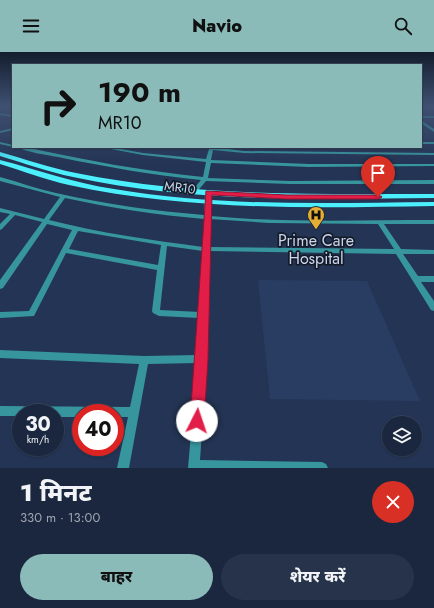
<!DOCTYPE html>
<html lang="hi">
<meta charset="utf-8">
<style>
:root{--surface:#1a273f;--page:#27334a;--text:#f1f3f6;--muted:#9fa5b0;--line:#384459;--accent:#8bbbb9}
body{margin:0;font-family:Jost,"Noto Sans Devanagari",sans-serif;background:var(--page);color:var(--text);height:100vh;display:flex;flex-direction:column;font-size:15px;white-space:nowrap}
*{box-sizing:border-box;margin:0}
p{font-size:13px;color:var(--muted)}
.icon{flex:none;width:22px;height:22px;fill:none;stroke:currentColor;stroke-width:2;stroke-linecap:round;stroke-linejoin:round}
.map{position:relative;height:416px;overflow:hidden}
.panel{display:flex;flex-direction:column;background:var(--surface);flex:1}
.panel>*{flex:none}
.banner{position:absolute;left:12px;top:12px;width:410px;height:84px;border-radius:0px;box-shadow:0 1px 3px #0004,0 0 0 1px var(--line);background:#8bbbb9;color:#111;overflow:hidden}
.controls{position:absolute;left:382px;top:364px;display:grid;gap:8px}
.controls a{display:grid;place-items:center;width:40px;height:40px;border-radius:50%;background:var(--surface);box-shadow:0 1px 3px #0004,0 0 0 1px var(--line);font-size:20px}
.speed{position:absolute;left:12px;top:352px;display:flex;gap:8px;font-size:20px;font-weight:700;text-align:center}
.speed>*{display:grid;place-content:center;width:52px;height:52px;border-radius:50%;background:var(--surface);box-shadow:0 1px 3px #0004,0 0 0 1px var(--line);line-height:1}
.speed small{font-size:10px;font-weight:400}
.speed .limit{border:6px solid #d22;background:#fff;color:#111}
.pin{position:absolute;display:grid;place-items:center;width:34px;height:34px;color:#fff;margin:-41px -17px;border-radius:50% 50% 50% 0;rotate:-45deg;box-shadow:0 0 4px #0007}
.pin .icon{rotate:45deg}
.me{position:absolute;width:44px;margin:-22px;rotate:4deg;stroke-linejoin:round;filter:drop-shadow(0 0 3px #0008)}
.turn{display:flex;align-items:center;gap:14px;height:84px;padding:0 20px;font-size:18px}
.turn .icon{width:52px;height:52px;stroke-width:2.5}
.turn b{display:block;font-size:28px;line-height:34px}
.round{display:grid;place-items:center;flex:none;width:42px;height:42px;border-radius:21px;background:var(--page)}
.head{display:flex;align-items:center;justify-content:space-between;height:68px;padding:0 20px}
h1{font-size:24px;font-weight:800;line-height:30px}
.button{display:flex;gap:8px;margin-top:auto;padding:8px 20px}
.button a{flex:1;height:46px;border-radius:24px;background:var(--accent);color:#111;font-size:16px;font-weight:800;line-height:46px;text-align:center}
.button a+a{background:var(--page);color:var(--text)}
header{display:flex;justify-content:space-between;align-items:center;height:52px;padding:0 20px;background:var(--accent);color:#111;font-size:18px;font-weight:800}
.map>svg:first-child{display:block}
.built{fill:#293d63}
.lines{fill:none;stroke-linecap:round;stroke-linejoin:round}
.minor{fill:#37959d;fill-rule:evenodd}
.major{fill:#4cf0fd;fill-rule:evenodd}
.route{fill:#e11d48;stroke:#92132f}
.labels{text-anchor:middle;stroke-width:3.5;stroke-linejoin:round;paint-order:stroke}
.far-street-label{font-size:13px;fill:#cbd6ea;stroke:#141c2b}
.poi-label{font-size:16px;fill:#cbd6ea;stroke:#141c2b}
</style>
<header><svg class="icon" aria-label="menu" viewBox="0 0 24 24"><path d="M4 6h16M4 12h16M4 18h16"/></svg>Navio<svg class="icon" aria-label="search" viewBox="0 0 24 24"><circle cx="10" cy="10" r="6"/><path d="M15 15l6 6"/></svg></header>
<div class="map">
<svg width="434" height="416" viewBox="0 0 434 416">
<rect width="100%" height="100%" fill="#233454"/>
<path class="built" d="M258 228 367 229 420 349 270 347Z"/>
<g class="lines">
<path class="minor" d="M0 54H5L0 56Z
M427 54 434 55V57L428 55Z
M0 61 13 63V65L0 63Z
M421 64H434V66H421Z
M421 68 434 77V80L421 71Z
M13 76V78L0 81V79Z
M0 90 13 93V95H14H13L0 92Z
M421 90H434V92H421Z
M17 95H25C84 108 143 119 203 125L206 110 143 103 100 95H110L143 101 206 107 209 97 197 95H212L244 99 434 101V103L244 101 213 98 211 108 309 112H434V114L309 115 211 111 208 126 290 129 434 128V132H290L206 129 196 141 194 142 191 140 201 128C153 123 106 115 58 105 47 103 26 100 17 95Z
M0 125C19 130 37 137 56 141 105 152 154 159 204 163L205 141 208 139 211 141 210 164C284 171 360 168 434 168V172H384L401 197 434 198V202H403L418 224H434V230H421L434 249V259L431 258 396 202 209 199 207 307 200 408 322 410 326 412 328 416H188L197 311 148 312 129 416H117L128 365H115V361H81V365H55V361H21V364H0V354L130 355 139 312 0 306V298L144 304 198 303 199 266 159 264 153 261 152 259 157 218 66 201 34 264 0 266V260L29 259 72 178 47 172 3 236 0 237V228L42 170 15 163 2 177 0 178V172L10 162 0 160V156L44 167 60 145 0 129ZM65 146C111 156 157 163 204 167L203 195C151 188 100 181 49 168ZM210 167 269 171 378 172 394 197 209 195ZM78 179 161 193 158 213 69 197ZM167 194 203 199 200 260 160 258Z"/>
<path class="major" d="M0 100C25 107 50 116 76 121 194 145 314 142 434 142V146C314 147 191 151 73 125 48 120 24 111 0 104Z
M0 108C39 118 73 131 114 137 220 155 328 151 434 150V154C312 156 189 159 69 133 46 128 23 119 0 112Z"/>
</g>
<linearGradient id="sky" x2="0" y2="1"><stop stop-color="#131d2e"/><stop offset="0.48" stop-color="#3f5072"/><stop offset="1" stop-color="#3f5072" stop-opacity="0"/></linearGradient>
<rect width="434" height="112" fill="url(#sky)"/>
<path class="route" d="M206 139 287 143H378L382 145 378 147H287L212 143 208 308 204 369 202 374 197 376 192 374 190 369Z"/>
<defs>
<symbol id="hospital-pin" viewBox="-11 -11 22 30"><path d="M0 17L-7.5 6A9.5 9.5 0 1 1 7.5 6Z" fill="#e5ad35" stroke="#141c2b"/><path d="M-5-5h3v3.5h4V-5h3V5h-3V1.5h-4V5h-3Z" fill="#111"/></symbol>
</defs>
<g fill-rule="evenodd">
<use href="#hospital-pin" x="306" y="153" width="20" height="27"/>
</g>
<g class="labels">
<g class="far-street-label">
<text transform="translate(180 135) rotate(7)" y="5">MR10</text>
</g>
<g class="poi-label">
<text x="316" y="194">Prime Care<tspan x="316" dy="18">Hospital</tspan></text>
</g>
</g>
</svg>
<div class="controls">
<a><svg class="icon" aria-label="layers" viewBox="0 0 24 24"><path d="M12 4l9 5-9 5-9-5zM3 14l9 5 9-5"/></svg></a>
</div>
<div class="speed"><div>30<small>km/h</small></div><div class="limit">40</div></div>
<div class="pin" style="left:378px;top:145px;background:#d93025"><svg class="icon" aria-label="arrive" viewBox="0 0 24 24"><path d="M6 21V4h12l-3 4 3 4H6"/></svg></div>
<svg class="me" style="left:197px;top:369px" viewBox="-20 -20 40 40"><circle r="19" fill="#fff"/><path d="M0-13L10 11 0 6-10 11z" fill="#e11d48"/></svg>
<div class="banner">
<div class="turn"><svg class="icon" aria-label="right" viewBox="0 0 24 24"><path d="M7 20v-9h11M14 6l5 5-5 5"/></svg><div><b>190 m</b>MR10</div></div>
</div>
</div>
<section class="panel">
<div class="head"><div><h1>1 मिनट</h1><p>330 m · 13:00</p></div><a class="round" style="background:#d93025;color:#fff"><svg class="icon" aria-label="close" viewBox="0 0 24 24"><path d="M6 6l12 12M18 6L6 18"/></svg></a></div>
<div class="button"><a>बाहर</a><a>शेयर करें</a></div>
</section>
